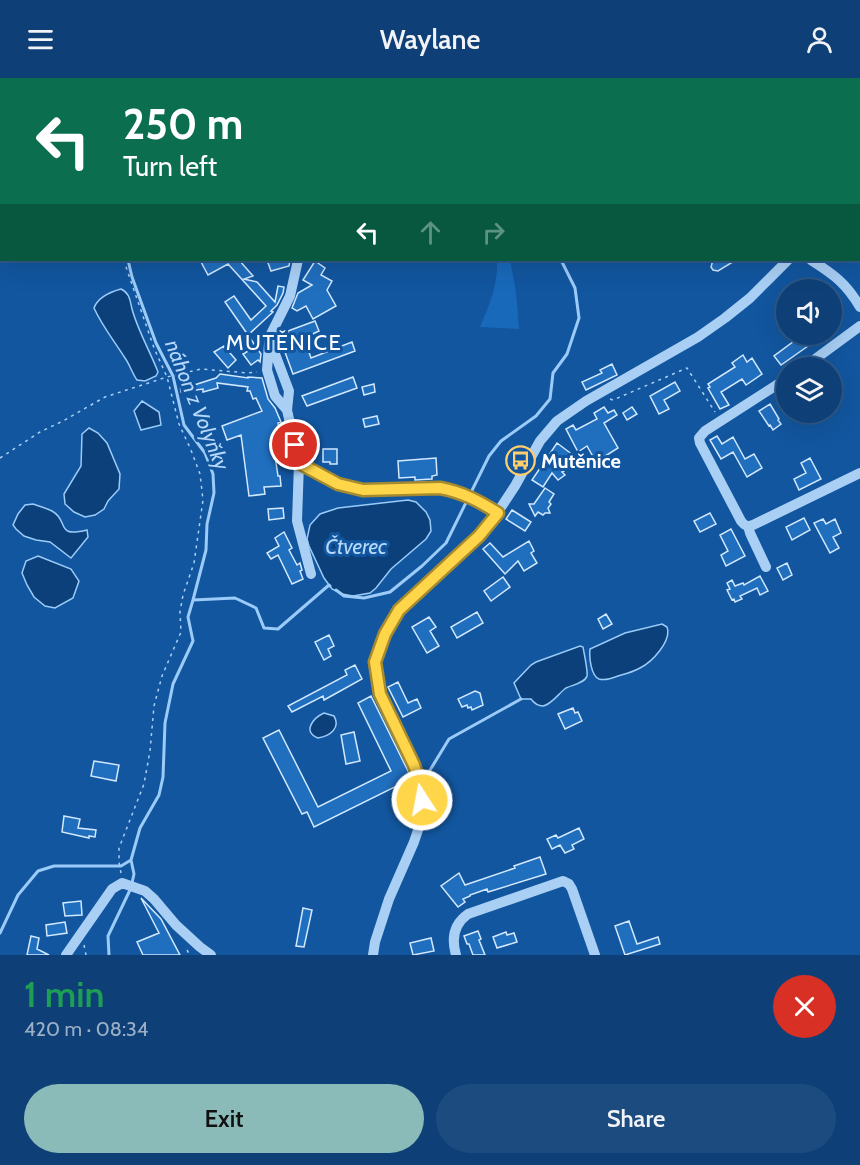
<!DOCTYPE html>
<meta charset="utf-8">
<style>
:root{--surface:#0e4077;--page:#1c4b7f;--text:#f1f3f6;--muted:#9bafc6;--line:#2e5989;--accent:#8bbbb9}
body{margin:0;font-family:Cabin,sans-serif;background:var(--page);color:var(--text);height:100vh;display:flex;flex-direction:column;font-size:22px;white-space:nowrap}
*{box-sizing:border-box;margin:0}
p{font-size:20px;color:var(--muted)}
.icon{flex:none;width:33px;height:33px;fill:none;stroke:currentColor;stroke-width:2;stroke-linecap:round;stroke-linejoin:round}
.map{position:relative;height:877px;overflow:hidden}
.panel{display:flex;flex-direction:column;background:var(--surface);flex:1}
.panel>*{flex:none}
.banner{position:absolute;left:0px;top:0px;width:861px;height:183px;box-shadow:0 6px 24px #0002,0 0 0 2px var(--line);background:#0b6e4f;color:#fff;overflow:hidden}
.buttons{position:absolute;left:776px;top:201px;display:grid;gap:12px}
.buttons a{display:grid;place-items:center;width:66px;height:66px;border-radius:50%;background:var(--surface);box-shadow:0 6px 24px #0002,0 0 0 2px var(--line);font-size:30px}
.pin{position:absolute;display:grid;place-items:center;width:51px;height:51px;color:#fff;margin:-26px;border:3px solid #fff;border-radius:50%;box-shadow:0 2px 6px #0007}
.me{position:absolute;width:66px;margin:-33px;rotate:349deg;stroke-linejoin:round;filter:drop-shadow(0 0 4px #0008)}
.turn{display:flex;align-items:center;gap:21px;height:126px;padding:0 24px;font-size:27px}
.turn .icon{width:78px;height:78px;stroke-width:2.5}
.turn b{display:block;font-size:42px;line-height:51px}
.lanes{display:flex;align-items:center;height:57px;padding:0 24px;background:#0003;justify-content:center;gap:30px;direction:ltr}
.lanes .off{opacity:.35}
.round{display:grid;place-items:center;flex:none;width:63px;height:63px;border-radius:32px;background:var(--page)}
.overview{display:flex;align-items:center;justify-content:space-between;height:102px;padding:0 24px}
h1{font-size:36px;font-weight:600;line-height:45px;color:#1e9e55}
.action{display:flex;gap:12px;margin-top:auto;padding:12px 24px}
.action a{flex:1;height:69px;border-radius:36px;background:var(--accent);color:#111;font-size:24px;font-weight:600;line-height:69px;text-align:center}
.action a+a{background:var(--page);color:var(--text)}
header{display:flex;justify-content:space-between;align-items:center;height:78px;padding:0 24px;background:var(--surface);font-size:27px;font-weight:600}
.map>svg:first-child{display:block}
.green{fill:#1969ba}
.water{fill:#0b407b;stroke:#9bcbf8;stroke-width:1.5}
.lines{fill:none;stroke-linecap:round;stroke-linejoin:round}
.stream{stroke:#9bcbf8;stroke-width:3}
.building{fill:#206ebe;stroke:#d2e8fe;stroke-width:1.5}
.path{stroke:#a9cff5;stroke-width:1.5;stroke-dasharray:3 4.5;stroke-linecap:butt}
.minor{stroke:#a9cff5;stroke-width:10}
.route-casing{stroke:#a68a30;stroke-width:15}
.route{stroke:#ffd54a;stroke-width:10}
.labels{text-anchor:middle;stroke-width:6;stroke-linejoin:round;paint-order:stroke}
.poi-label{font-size:20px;font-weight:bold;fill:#fff;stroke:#12569f;text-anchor:start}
.water-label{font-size:21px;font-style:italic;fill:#b6d9fb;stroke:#12569f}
.quarter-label{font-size:22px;letter-spacing:1.5px;fill:#fff;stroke:#12569f}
</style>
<header><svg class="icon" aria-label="menu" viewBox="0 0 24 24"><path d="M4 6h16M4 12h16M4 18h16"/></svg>Waylane<svg class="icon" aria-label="person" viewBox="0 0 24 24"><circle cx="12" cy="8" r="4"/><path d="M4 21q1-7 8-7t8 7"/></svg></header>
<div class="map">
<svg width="860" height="877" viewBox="0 0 860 877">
<rect width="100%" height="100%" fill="#12569f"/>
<path class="green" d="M497 182H510L516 214 519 251 480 249C490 225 498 207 497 182Z"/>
<path class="water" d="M121 211C130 215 130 223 132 231 138 253 150 273 158 294L156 298 145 303 137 302C132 295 130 287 125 280 115 264 102 248 94 230 98 219 110 214 121 211Z
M142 323 159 334 161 347 141 352 134 333Z
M89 350 98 355 107 365 120 396 119 411 108 423 104 431 95 437 85 439 74 434 65 426 64 416 81 388 82 356Z
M408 422 416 424 426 434 430 442 431 453 426 461 391 491 376 510 370 515 353 518 342 516 332 511 324 500 309 468 307 461 310 447 320 436 338 430Z
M33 426C39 428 46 430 52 433 70 443 54 460 87 452L88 459 71 480 50 464 36 462 24 458 16 451 13 447 18 436 25 427Z
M38 478 71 491 79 503 73 520 55 530 45 528 34 519 27 507 22 495 26 483Z
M662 546 667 549C672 563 652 584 640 590 633 594 625 596 618 598 613 600 605 603 599 601 591 598 589 579 590 571L625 555Z
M580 568 583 569C584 575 588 593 587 598 585 605 572 607 566 610 559 615 551 627 543 628 538 628 534 625 531 621H521L514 605 531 587 536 584Z
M324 635 334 638C341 650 330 658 318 660 302 654 313 640 324 635Z"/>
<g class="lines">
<path class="stream" d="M81 0 82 2
M466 0 468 2
M128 182 132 199 156 265 173 298 184 347 205 375 213 396 214 415 207 446 206 472 193 522
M336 512 344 518 364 520 390 514 422 488 446 465 489 378 501 363 536 338 550 321 553 295 567 276 579 240 575 210 561 182
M424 702 449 661 521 621
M132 805 134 796 131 782 140 750 159 717 163 699 165 645 173 606 193 563 188 539 193 522 235 520 256 530 264 550 278 551 329 507 330 508
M0 855 18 817 38 793 54 788H121L131 782
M109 877 108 858 130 812"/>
</g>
<path class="building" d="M207 182H239L253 198 244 201 257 204 275 224 278 208 284 209 283 215 277 227 271 233 273 234 248 257 225 224 234 218 251 242 266 228 228 186 208 197 201 184Z
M267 182H290L289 188 271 193Z
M713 182H736L718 193 713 192 711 189Z
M315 183 325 190 321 197 332 203 327 212 336 228 313 241 306 228 297 233 292 230 298 215 312 207 303 202Z
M315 243 319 253 304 260 311 280 352 264 355 273 293 296 282 266 291 264 288 253Z
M789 256H825L781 287 774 278 794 263Z
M248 257 261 276 260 284 258 282 251 287 243 276 250 272 241 261Z
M224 268 236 282 228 290 214 274Z
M743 277 747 284 752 280 762 296 746 307 742 301 721 314 729 327 720 331 708 310 710 309 708 306 735 289 732 285Z
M612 286 617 297 586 312 582 304 602 295 600 292Z
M220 296 248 300V299L262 300 268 321 275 330 281 344 278 345 280 358H282V377L275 378 278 398H280L281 408 264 409 265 416 249 418 241 357 227 362 222 348 262 333 256 320 253 321 250 313H247L248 309 217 305 218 310 203 314V311L181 314 179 299 189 298 191 308 216 300Z
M353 299 357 310 307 328 302 318Z
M675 304 680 313 664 322 669 331 659 336 650 318Z
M374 306 375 314 364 317 362 309Z
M770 326 779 341 778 342 781 346 773 352 770 347 769 348 759 333Z
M604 329 608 335 614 332 617 337 604 345 618 370 596 384 587 368 578 374 566 351 573 347 576 352 597 341 594 335Z
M632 329 637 336 627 342 623 335Z
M377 338 379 346 365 349 363 341Z
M717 358 722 366 733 359 745 381 754 376 762 390 747 399 733 374 721 381 710 362Z
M557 365 573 377 569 379 574 387 562 394 565 397 558 402 552 395 543 409 532 402Z
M323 371H337V386H330V384H323Z
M436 380 437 397 432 398V401L415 402V399L399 400 398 383Z
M810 380 821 401 799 412 794 401 806 395 801 385Z
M545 410 554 416 549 424 551 426 548 430 550 435H545L543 437 538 434 535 438 529 426H534Z
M283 430 284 440 269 442 268 431Z
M512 432 531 444 525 453 506 441Z
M710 435 716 446 700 454 694 443Z
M804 440 810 452 792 462 786 449Z
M823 441 826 446 835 441 841 455 833 459 839 470 830 475 814 445Z
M731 451 745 478 726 488 721 477 728 473 720 457Z
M284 454 292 470 289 472 297 487 300 485 302 492 300 493 303 501 292 506 278 477 271 481 267 475 279 468 275 460Z
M529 463 534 473 531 475 537 485 524 493 518 483 505 496 483 471 490 465 503 479Z
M787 485 792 497 783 502 777 490Z
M760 498 768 513 760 517 757 510 740 518 742 521 735 524 734 521 732 522 727 512 730 511 727 505 732 502 735 508 743 505 744 507Z
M503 499 510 509 491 523 484 513Z
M477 534 483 545 457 560 451 549Z
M606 536 612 546 603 551 598 541Z
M429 539 436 549 430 553 439 568 427 575 412 549Z
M329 557 334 568 328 571 331 578 324 582 315 564Z
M355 587 362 601 324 622 323 618 292 634 288 628 347 597 345 592Z
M398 604 408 625 417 621 421 630 403 639 388 609Z
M475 613 480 615 483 627 472 632 471 629 468 630 467 627 462 629 458 621Z
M371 618 408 693 411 701 314 749 307 734 302 736 263 660 279 652 318 729 391 693 358 625Z
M573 630 575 635 578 634 582 643 565 651 558 636Z
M354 654 360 683 346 686 341 657Z
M94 683 119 687 116 703 91 698Z
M64 738 80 741 78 750 96 752 95 759 89 758V760L62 754Z
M579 750 584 761 572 767 574 771 565 775 560 767 552 771 547 761 556 757 558 760Z
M540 779 546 796 488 814 487 811 470 817V818L463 821 465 824 458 829 441 808 459 795 465 807 515 790 514 788Z
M141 820 161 841 180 877H143L137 864 159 855Z
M81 823 82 837 65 838 63 825Z
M303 830 312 832 304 869 296 868Z
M629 843 637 866 658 859 660 866 625 877 615 848Z
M65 844 67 855 47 858 46 847Z
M478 853 481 861 479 862 485 877H473L469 866H467L464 858Z
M506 854 507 857 514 855 517 864 497 870 493 859Z
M31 858 39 860 37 871 49 877H27Z
M431 860 434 873 413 877 410 865Z"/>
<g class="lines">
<path class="path" d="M72 0V2
M610 321 613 322 687 290 715 334
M0 380 40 354 63 343 105 319 167 299 201 291 248 295 257 294
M121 795 119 784V770L144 706 150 673 154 628 162 598 181 554 180 534 183 517 194 485 203 422 200 396 191 372 179 346 167 299 154 270 127 192 124 182
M84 867 86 877
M187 872 190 877"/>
<path class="minor" d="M277 0V2
M298 182 290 218 269 260 289 313 287 332 299 385 338 406 364 412 440 410 460 414 475 420 498 435
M811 182C833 196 846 205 860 229
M269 266 267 292 275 318 287 332
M803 290 860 248
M786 301 705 353 699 360 700 365 741 443C745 448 747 449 753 447L860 395
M299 385 297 443 311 496
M748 448 750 455 766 489
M66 877 112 811 122 805 145 813 154 821 176 847 200 869 211 877
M373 877 375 864 389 821 414 764 420 746 422 728 421 709 414 687 380 616 375 584 385 556 399 532 464 473 492 443 515 408 540 363 557 343 586 323 698 259 725 240 750 220 788 182
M456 877C451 860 454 846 468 836L563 803 569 806 572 811 595 877"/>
</g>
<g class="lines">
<defs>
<path id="route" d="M295 367 299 385 338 406 363 412 440 410C462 414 479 423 498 435L479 458 399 532 385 556 375 584 380 616 414 687 421 709 422 722"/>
</defs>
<use href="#route" class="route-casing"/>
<use href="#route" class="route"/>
</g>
<defs>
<symbol id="bus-ring" viewBox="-11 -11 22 22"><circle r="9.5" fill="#12569f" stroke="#ffce6d" stroke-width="1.5"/><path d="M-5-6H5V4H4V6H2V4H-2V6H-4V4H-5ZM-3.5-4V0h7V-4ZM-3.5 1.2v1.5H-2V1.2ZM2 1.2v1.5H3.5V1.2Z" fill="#ffce6d"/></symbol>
</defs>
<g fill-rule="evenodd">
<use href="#bus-ring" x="504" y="366" width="33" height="33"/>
</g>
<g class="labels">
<g class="poi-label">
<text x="541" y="390">Mutěnice</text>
</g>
<g class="water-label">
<text transform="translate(197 327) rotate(68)" y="7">náhon z Volyňky</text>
<text x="356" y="476">Čtverec</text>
</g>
<g class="quarter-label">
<text x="284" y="272">MUTĚNICE</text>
</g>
</g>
</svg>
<div class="buttons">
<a><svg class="icon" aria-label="sound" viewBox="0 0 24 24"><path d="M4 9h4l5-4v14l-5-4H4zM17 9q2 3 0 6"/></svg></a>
<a><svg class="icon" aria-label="layers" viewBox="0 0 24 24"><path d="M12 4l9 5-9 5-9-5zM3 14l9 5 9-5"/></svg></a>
</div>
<div class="pin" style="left:295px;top:367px;background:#d93025"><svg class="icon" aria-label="arrive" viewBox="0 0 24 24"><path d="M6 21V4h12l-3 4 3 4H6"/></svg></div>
<svg class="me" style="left:422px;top:722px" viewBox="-20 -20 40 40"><circle r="17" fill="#ffd54a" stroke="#fff" stroke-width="3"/><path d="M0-11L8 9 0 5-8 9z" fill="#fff"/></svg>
<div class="banner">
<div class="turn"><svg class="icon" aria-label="left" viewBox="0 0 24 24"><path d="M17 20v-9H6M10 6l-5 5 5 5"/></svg><div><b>250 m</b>Turn left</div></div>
<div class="lanes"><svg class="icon" aria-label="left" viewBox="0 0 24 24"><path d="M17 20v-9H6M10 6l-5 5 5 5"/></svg><svg class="icon off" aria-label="ahead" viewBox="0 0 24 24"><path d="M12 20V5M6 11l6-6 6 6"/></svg><svg class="icon off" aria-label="right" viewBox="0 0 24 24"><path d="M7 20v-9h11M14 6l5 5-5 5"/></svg></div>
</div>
</div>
<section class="panel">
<div class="overview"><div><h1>1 min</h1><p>420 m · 08:34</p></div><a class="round" style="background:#d93025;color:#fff"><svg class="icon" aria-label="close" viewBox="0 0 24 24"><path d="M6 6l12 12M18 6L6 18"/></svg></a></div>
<div class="action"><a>Exit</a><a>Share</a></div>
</section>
